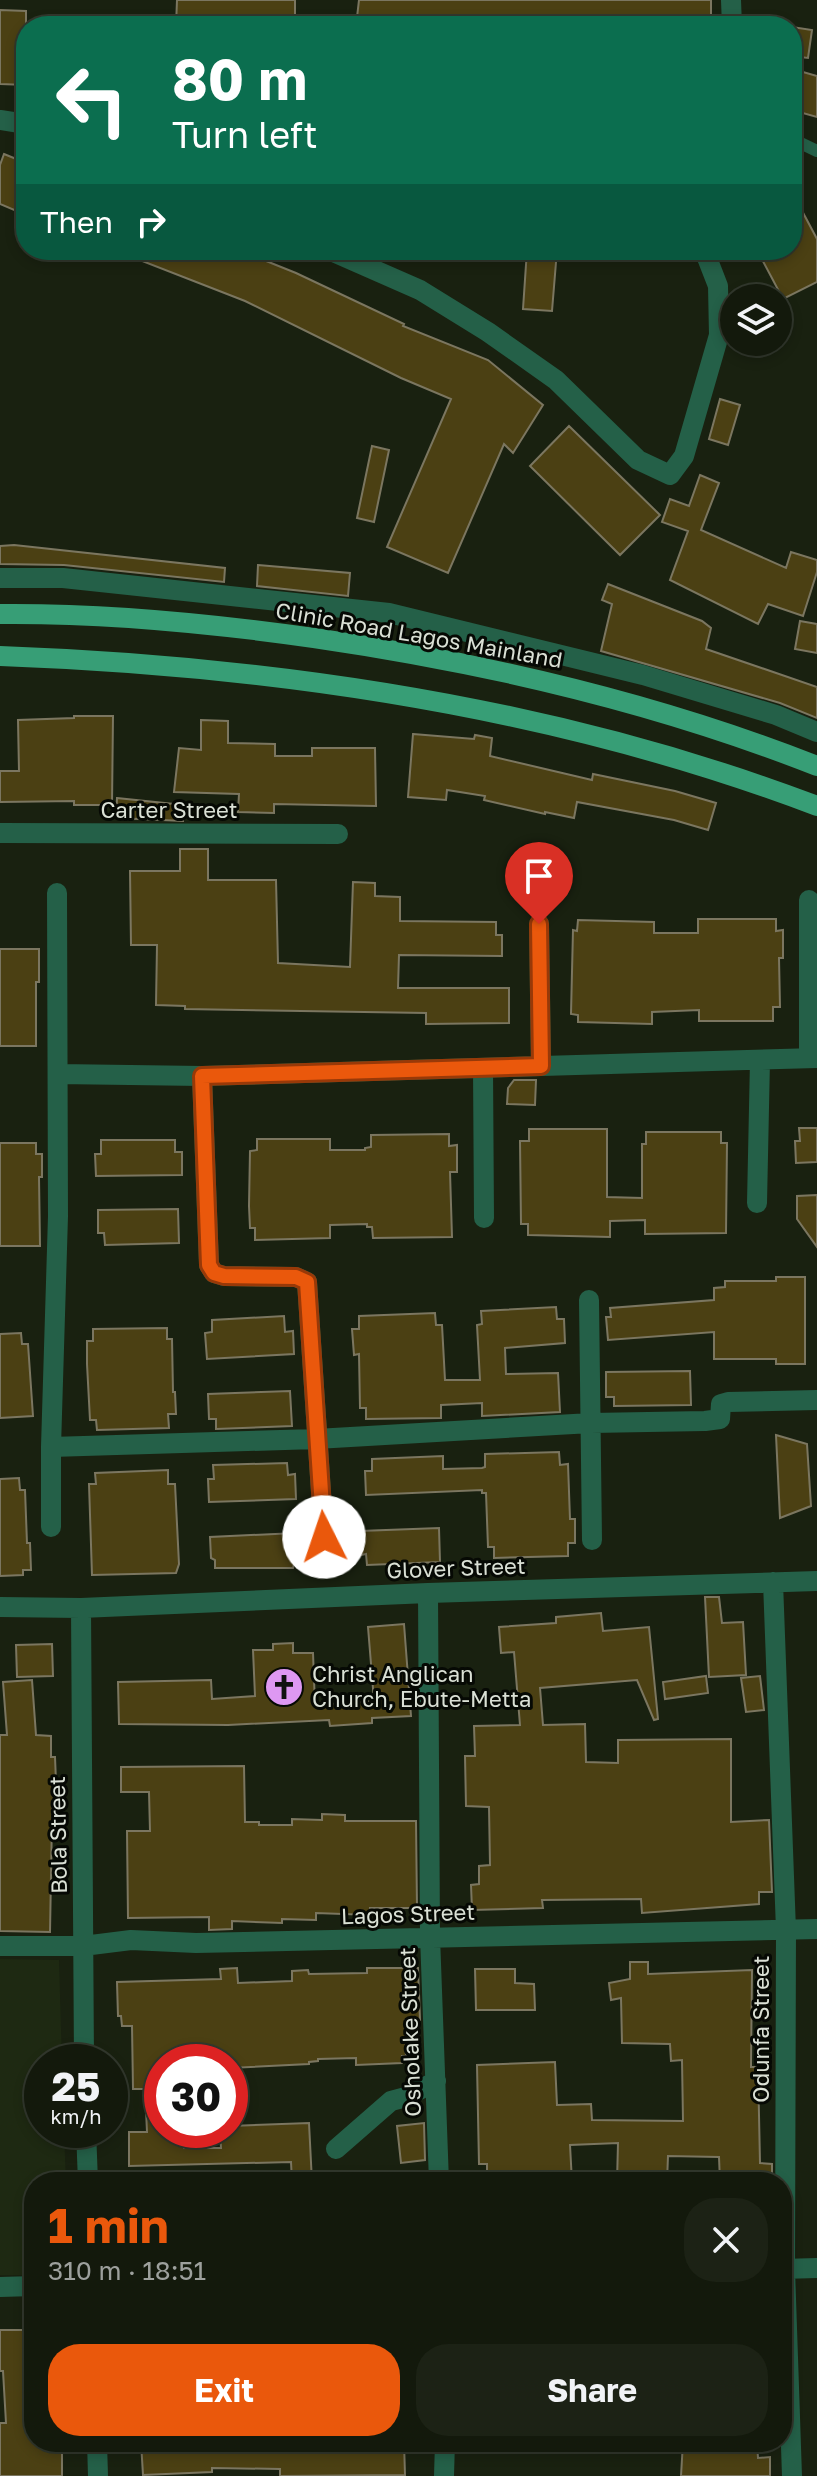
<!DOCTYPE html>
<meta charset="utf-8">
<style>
:root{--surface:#13190c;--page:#1c2215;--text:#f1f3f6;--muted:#9da09d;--line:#32382d;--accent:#ea580c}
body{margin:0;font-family:"Golos Text",sans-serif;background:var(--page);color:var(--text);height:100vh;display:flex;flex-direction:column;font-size:30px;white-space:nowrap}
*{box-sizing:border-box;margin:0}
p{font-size:26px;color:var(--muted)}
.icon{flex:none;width:44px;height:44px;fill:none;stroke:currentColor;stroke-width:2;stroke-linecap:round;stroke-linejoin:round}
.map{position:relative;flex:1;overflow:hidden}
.details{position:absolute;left:24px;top:2172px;width:768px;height:280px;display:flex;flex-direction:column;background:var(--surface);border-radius:32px;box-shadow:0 4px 12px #0003,0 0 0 2px var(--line)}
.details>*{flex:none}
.hud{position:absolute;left:16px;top:16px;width:786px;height:244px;border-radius:32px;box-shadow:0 4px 12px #0003,0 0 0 2px var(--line);background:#0b6e4f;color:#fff;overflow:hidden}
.buttons{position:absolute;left:720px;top:284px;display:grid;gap:16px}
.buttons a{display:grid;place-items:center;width:72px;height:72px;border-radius:50%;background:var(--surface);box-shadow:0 4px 12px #0003,0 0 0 2px var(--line);font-size:40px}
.speed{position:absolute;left:24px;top:2044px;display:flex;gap:16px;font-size:40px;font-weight:700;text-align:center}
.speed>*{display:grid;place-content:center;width:104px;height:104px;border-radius:50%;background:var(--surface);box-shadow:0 4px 12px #0003,0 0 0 2px var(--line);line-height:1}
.speed small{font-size:20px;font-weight:400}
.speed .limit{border:12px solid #d22;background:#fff;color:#111}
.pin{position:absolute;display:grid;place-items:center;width:68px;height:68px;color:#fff;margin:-82px -34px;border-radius:50% 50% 50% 0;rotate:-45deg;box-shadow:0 0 8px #0007}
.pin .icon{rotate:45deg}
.me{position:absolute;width:88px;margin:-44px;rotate:356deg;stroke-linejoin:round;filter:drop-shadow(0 0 6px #0008)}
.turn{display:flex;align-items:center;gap:28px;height:168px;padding:0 24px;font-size:36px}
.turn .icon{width:104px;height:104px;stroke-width:2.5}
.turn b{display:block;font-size:56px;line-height:68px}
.then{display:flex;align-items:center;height:76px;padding:0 24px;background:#0003;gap:16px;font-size:30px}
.round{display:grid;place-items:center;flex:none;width:84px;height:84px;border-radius:32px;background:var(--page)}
.head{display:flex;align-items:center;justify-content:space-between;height:136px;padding:0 24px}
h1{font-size:48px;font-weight:700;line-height:60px;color:var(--accent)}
.action{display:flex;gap:16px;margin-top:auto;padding:16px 24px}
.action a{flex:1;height:92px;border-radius:32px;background:var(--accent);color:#fff;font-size:32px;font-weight:700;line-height:92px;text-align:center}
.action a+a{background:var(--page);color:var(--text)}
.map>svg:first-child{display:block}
.built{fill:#1e2912}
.building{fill:#4b4013;stroke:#7b7660;stroke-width:2}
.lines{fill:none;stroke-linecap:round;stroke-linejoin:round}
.service{stroke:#246048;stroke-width:12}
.minor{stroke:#246048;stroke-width:20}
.primary{stroke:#379e76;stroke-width:20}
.route-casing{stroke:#983908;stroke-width:20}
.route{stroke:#ea580c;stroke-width:14}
.labels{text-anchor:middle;stroke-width:6;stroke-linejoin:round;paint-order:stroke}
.street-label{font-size:22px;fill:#dae0d5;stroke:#060904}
.poi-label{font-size:22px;fill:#dae0d5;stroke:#060904;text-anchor:start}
</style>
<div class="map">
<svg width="817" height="2476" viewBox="0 0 817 2476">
<rect width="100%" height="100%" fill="#192110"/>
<path class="built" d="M0 1959 59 1960 62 2062H42V2130H64L66 2182H34V2275H0Z"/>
<path class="building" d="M177 0H295V20L254 18V26H176Z
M359 0H711V26H356Z
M0 10 26 11V85L0 84Z
M792 27 812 30 808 58 792 56Z
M796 70 817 76V117L792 110V85Z
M4 154 26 163V215L0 204V165Z
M792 192 817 239V282L783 299 757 250H792Z
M114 250H239L296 273 404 324 403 326 488 360 543 405 513 453 504 444 448 573 387 547 451 399 401 378 245 301Z
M527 250H557L552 311 523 309Z
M720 399 740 405 728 445 709 439Z
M569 426 660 515 620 555 530 466Z
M372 446 389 450 374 522 357 518Z
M700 475 719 483 701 530 786 568 791 552 817 560V572L803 616 768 604 758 624 670 580 688 531 662 522 670 499 689 506Z
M14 545 225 568 224 582 64 565 0 564V546Z
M258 565 350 573 348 596 257 586Z
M608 584 702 621 711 628 706 649 817 687V718L780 703 601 651 612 604 602 600Z
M800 621 817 624V653L795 649Z
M74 716H113L112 805H74V801L0 802V771H19L18 720 74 718Z
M201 720 228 721V743L275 744V756H312V748H375L376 806 274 804V813L238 812 239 794 174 792 179 748 201 750Z
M413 734 474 739 475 735 492 738 490 756 592 780 593 774 675 791 716 803 708 830 674 820 577 802 574 818 545 812V814L484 800 485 796 447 790 446 800 408 797Z
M117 798 183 805V821L116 818Z
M180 849H208V880H276L278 963 350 967 353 882 375 883V896L400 897V921L496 922V935H502V956L399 955 398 988H509V1023L426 1024V1013L185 1009V1006L156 1005 157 945H131L130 871H180Z
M698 919H776V931L783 930V958H779L780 1007H773V1021H699V1010L652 1012V1024L578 1022V1015L571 1014 573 930 577 931 578 920 654 922V933H698Z
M0 949H39V982H36V1046H0Z
M514 1080H536L535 1105 507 1104 508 1088Z
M799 1128H817V1162L796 1163 795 1141H800Z
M529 1129H607V1197L642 1198V1144H646V1132H721V1143H727L726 1233 645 1234V1220L610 1221V1237L528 1235V1224H521L520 1141H529Z
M449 1134V1146L457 1145V1172H450L452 1237 373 1238 372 1227H367V1224L330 1225V1238L255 1240V1228H250L249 1206 250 1151 257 1150V1139H330V1150H365V1148L371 1147V1135Z
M101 1140H175V1152H182V1175L96 1176 95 1154H101Z
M0 1143H36V1154H42V1177H39L40 1246H0Z
M817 1195V1247L797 1219V1196Z
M178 1209 179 1243 105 1245 104 1233H98V1210Z
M776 1277H805V1364H776V1359H714V1332L608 1340 606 1317H611L610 1308 714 1300V1288L725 1287V1281H776Z
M556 1307 557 1319H564L565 1343 505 1348 506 1374 558 1373 560 1412 482 1416V1403L441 1405V1418L366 1419V1408H360L359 1354 354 1355 352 1329H359V1316L435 1313 436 1325H442L445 1380H480L477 1325 482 1324 481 1311Z
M284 1316 285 1332 293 1331 294 1354 207 1359 205 1333 212 1332V1320Z
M167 1328V1339H172L173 1392H175L176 1414H168L169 1428 97 1430 96 1420H90L87 1364V1341H93V1329Z
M21 1333 22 1344H28L33 1416 0 1418V1334Z
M690 1371 691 1405 614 1406V1397H606V1372Z
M290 1391 292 1426 216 1429V1419H209L208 1394Z
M776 1435 807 1444 811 1506 780 1518Z
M559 1452 560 1465 568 1464 570 1519H575V1543H568V1556L494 1558V1547H488L486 1493H482V1490L366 1495 365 1471H372V1459L443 1456V1469L482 1468 485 1467V1454Z
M287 1463 288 1475 295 1474 296 1499 209 1502 208 1479H214L213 1465Z
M168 1470V1484H175L179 1564 176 1573 92 1575 89 1484H96L95 1473Z
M19 1478 20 1490H25L27 1543H30L31 1570H23V1575L0 1576V1479Z
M439 1528 440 1562 367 1565 366 1554 361 1555 360 1531Z
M296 1533 300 1540 293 1568H215V1560L211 1558 210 1537Z
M705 1597H719L722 1623 743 1622 746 1675 709 1677Z
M601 1613 603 1631 649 1627 658 1719 654 1720 637 1680 540 1688 543 1725 585 1724 586 1762 618 1763V1740L731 1739V1822L769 1820 772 1892H759V1904L642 1913 641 1899 542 1900 543 1908 472 1910 471 1885 479 1884V1866L490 1865 489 1807 466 1806 465 1756H475L474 1726 520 1725 514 1652 501 1653 499 1627 556 1623V1617Z
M404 1624 411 1716 372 1718V1723L330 1726 329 1720 228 1725 119 1724 118 1682 211 1680 212 1699 255 1696 253 1650H273V1644L293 1643V1653H313L315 1705 374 1701 368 1627Z
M52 1644 53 1676 17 1677 16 1645Z
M706 1676 708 1693 665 1699 663 1682Z
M760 1676 764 1710 746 1712 741 1678Z
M32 1680 36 1735 51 1736V1757H55L57 1806H53L52 1819 50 1932 0 1931V1735H7L3 1682Z
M244 1766 245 1822H259V1825H292V1819L322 1820V1814L345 1815V1821H416L417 1908H370V1915L316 1913V1920L282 1919V1923L232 1921V1929L209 1930V1917L128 1918 127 1831H150L149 1792H121V1767Z
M630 1962H648V1974L752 1970 751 2067H758L760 2163 772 2164V2182H720L719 2157 668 2156 667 2182H617L618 2143 570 2145 572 2182H487V2164H479L477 2065 555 2062 557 2105 591 2104 592 2120 683 2121 682 2060 671 2061 670 2044 622 2043 621 1998 611 2000 609 1983 630 1979Z
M237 1968 238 1983 292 1981V1971L308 1970 309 1974 367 1973V1968H418L420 2020H405L406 2056H402V2063L356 2065V2058L318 2059V2061L309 2062V2064L230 2068V2062H162V2132H184V2148H221L220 2130H230V2126L309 2123 312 2182H292L291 2162 129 2166V2132H147L145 2089H133L132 2026H122L121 2016H118L117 1982 221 1979 220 1969Z
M475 1969H515V1983L534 1984 535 2010H476Z
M424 2123 425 2160 401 2163 397 2126Z
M0 2330H34V2442H62V2476H0V2423H6L3 2371H0Z
M141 2442H404L405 2475 280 2476V2469L212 2468V2472L143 2475Z
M683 2442H757L758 2458 770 2457V2476H681Z"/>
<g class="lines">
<path class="service" d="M792 139 817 151"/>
<path class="minor" d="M731 0 732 26
M0 120 26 124
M329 250 420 290 488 332 556 380 638 460 670 475 684 456 719 335 718 286 704 250
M0 578H63L389 613 643 675 776 715 817 732
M0 833 338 834
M809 900V1058
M539 924 541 1066
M483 1068 484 1218
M58 1074 202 1076 817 1058
M202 1076 209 1265 214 1273 224 1276 296 1277 307 1282 324 1537
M757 1203 760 1060
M589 1300 592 1540
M51 1447 316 1439 591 1423 705 1421 720 1419 721 1404 728 1402 817 1400
M51 1527V1447L58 1216 57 893
M773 1582 786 1930 785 2269 792 2476
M428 1593 430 1936 439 2182
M0 1607 81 1608 428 1593 817 1581
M81 1608 84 2062
M0 1946H83L131 1940 196 1943 817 1929
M86 2130 88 2182
M336 2149 391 2101 406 2097 436 2081
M782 2269 817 2268
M0 2287 34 2286
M97 2442 98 2476
M444 2476 445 2442"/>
<path class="primary" d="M0 614C105 613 209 623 314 638 486 663 655 702 817 766
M0 656C277 666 557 707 817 806"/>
</g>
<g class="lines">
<defs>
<path id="route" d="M324 1537 307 1282 296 1277 224 1276 214 1273 209 1265 202 1076 541 1066 539 924"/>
</defs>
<use href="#route" class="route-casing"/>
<use href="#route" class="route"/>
</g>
<defs>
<symbol id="church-disc" viewBox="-11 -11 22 22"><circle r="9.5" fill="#de98f2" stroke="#060904"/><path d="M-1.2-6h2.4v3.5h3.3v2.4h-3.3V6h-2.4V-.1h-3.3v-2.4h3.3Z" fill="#111"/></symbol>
</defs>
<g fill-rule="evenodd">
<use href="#church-disc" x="262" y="1665" width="44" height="44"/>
</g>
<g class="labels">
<g class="street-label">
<text transform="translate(419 635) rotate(10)" y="8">Clinic Road Lagos Mainland</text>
<text x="169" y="818">Carter Street</text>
<text transform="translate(456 1568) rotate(-2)" y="8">Glover Street</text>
<text transform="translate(58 1835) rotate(-91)" y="8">Bola Street</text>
<text transform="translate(408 1914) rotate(-2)" y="8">Lagos Street</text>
<text transform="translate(761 2029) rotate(-90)" y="8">Odunfa Street</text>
<text transform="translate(410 2032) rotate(-92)" y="8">Osholake Street</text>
</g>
<g class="poi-label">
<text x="312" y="1682">Christ Anglican<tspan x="312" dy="25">Church, Ebute-Metta</tspan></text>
</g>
</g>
</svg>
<div class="buttons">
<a><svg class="icon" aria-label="layers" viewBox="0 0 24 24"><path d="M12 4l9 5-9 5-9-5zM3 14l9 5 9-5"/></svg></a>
</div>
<div class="speed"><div>25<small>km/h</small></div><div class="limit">30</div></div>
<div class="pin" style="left:539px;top:924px;background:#d93025"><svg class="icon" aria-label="arrive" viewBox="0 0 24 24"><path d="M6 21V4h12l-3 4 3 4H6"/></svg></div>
<svg class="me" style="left:324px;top:1537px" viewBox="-20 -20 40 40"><circle r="19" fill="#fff"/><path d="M0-13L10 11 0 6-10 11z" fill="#ea580c"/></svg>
<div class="hud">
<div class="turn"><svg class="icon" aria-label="left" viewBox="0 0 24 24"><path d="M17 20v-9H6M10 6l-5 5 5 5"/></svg><div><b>80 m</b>Turn left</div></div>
<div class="then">Then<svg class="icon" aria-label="right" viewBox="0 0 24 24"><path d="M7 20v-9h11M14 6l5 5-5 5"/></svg></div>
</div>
<section class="details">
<div class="head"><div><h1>1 min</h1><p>310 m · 18:51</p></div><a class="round"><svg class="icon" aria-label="close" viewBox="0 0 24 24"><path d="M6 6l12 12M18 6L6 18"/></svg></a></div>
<div class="action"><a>Exit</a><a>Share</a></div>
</section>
</div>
